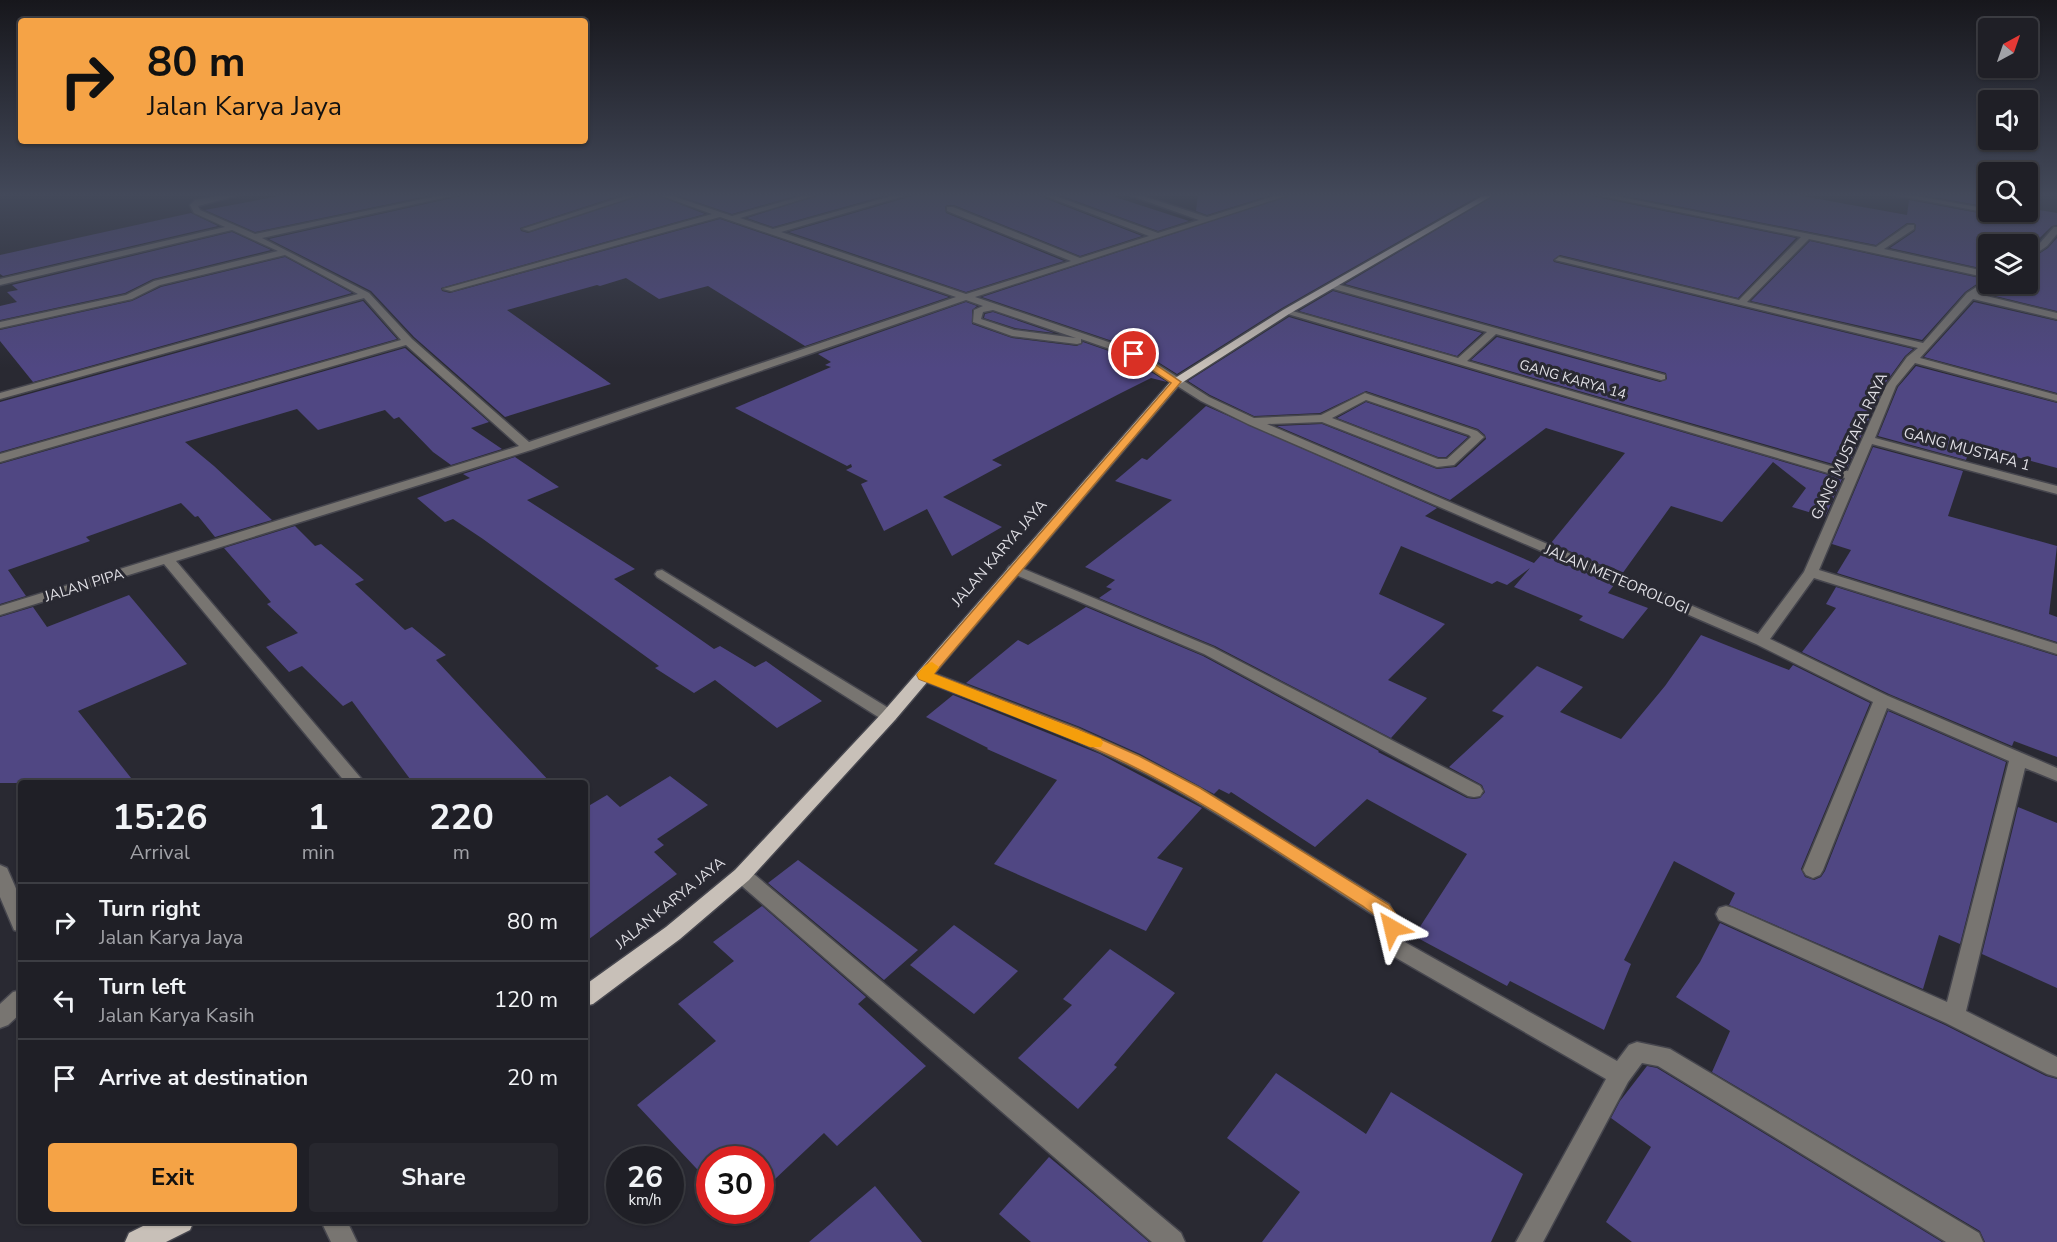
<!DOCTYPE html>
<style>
:root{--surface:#1f1f26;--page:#27272e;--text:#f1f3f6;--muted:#a1a2a7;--line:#3c3d43;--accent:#f5a346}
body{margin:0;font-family:"Nunito Sans",sans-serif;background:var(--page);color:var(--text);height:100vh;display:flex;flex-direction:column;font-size:22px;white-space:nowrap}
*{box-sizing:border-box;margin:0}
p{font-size:20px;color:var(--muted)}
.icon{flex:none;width:33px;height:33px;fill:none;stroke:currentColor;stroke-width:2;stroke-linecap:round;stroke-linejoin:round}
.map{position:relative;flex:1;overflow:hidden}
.panel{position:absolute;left:18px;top:780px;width:570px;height:444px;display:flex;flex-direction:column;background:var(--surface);border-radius:6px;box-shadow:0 2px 4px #0004,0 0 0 2px var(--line)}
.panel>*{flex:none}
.banner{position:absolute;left:18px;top:18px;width:570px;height:126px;border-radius:6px;box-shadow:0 2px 4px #0004,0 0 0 2px var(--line);background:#f5a346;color:#111;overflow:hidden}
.needle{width:39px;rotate:40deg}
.buttons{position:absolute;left:1978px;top:18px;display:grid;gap:12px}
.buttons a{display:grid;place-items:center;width:60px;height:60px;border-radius:6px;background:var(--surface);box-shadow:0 2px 4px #0004,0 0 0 2px var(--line);font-size:30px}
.speed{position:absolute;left:606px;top:1146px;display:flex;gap:12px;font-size:30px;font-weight:700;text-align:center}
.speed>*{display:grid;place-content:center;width:78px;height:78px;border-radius:50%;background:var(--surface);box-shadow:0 2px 4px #0004,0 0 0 2px var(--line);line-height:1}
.speed small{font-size:15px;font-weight:400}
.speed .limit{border:9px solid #d22;background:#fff;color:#111}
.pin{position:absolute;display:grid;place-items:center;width:51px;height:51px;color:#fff;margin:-26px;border:3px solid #fff;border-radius:50%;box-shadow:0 2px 6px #0007}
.me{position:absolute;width:66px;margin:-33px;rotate:323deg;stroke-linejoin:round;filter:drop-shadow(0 0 4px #0008)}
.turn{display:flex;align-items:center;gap:21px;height:126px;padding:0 30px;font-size:27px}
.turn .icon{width:78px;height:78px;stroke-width:2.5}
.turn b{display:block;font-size:42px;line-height:51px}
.eta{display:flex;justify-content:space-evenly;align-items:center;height:102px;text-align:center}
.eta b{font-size:36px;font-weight:700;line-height:42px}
.primary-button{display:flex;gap:12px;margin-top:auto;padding:12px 30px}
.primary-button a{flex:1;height:69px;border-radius:6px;background:var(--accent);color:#111;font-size:24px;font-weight:700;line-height:69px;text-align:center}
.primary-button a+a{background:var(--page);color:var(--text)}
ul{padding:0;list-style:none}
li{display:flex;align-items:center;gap:18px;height:78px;padding:0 30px;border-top:2px solid var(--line)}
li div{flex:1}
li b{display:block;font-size:22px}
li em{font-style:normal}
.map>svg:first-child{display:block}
.building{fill:#504783}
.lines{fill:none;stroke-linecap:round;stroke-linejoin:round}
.minor-casing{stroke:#46464e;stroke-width:3}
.major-casing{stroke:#46464e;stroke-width:3}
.minor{fill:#787571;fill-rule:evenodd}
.major{fill:#c8c0b8;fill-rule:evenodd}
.route{fill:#f5a346;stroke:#9f6a2e;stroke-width:1.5}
.slow{fill:#f59e0b}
.labels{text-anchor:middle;stroke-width:6;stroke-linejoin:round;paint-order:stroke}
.far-street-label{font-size:14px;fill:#dfdee4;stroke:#292932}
.street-label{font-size:15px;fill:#dfdee4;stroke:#292932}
</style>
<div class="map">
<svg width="2057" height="1242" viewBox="0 0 2057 1242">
<rect width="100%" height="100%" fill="#292932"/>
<path class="building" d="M290 194H437L255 232 205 210Z
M463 194H624L520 228 521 231 528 233 644 194H654L705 214 441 288 442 291 450 293 720 219 949 297 805 346 708 286 659 299 626 278 600 286 597 285 507 310 611 384 505 417 414 337 371 291 269 239 461 196Z
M673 194H802L732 214Z
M822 194H891L773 227 747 218Z
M913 194H1034L1142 236 1080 256 954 205H947L945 207 946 213 1064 261 966 292 789 232 912 196Z
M1069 194H1106L1189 221 1158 231 1062 196Z
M1198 194H1274L1207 215 1196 211Z
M1294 194H1482L1282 308 1177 374 1139 350 982 297Z
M1497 194H1589L1591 196 1796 238 1738 298 1560 255 1553 260 1554 262 1913 349 1905 356 1884 385 1847 468 1471 360 1497 337 1660 382 1667 379 1666 373 1345 284Z
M1615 194H1791L1907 215 1909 200 1989 215 1995 212H2028V208L2057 213V225L2052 226 2028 249V244H1989V270L1890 248 1915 231 1916 225 1914 223H1907L1876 245Z
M1916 194H1989V207Z
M191 213 218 226 3 276 0 274V255Z
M232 232 271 250 153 279 125 293 0 320V306L17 302 7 292 18 290 12 285Z
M2057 238V311L1983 293 1994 284H2028V261L2048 248Z
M1810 241 1984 279 1965 292 1922 340 1751 301Z
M285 257 352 293 33 382 0 341V330L132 301 161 287Z
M1333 291 1482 333 1457 356 1299 311Z
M363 301 397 339 0 452V402Z
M966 302 977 306 972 310V324L1012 338 1077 346 1083 342 1129 358 1167 382 1151 378 1121 393 992 460 1002 465 943 497 1002 527 952 556 927 509 884 531 861 484 868 481 846 470 852 467 851 464 847 466 735 408 831 367 825 365 831 362 818 354Z
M1974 302 2057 321V393L1924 357Z
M993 312 1054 333 1015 328 984 318 985 314Z
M1289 317 1842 479 1825 517 1792 507 1806 488 1773 462 1722 522 1671 506 1622 574 1551 543 1625 453 1546 428 1450 500 1277 426 1322 424 1437 469 1456 467 1486 439 1485 435 1478 429 1366 391 1320 413 1254 416 1210 395 1188 381Z
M405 348 489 422 471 428 502 449 451 465 433 452 399 417 394 419 385 410 318 430 297 409 185 442 214 466 272 520 215 537 198 516 195 517 181 503 86 537 90 541 8 570 26 596 0 604V464Z
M1916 366 2057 403V468L1971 445 1966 460 1878 436 1898 387Z
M1366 402 1468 437 1446 457H1438L1337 418Z
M1206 406 1437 508 1425 516 1534 563 1542 554 1614 585 1608 593 1648 608 1623 639 1579 620 1583 616 1514 587 1530 568 1507 585 1497 581 1492 584 1401 546 1379 594 1445 624 1388 680 1427 698 1391 738 1215 646 1099 598 1112 589 1106 587 1115 580 1085 567 1172 500 1115 481 1142 458 1147 460Z
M1873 447 1963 471 1948 516 2057 546 2049 614 2057 617V642L1837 573 1851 550 1832 544Z
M515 457 559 487 527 500 635 569 614 579 714 649 720 646 755 667 766 661 822 701 777 728 715 680 694 693 655 668 659 666 483 539 453 519 445 522 417 498 470 478 463 474Z
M295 526 315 546 321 544 364 580 355 584 405 630 412 627 446 655 436 660 551 783H413L352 701 343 706 302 666 289 672 266 647 298 633 267 604 271 602 224 548Z
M1836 587 2057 656V757L2014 741 2012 746 1889 694 1802 652 1836 608 1826 604Z
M129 595 187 664 78 711 135 783H0V617L33 607 47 627Z
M1086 607 1203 656 1379 751 1378 752 1467 798 1474 799 1480 798 1485 792 1482 785 1449 767 1504 716 1492 711 1537 666 1583 687 1560 712 1621 739 1665 686 1701 635 1789 670 1793 665 1870 703 1801 869 1805 877 1814 880 1821 877 1825 871 1888 711 2006 762 1960 944 1939 935 1923 989 1729 905 1735 893 1674 861 1624 960 1631 964 1604 1030 1510 981 1507 986 1414 936 1467 854 1367 799 1315 847 1231 792 1229 794 1219 789 1214 794 1140 754 1080 727 966 683 1018 640 1028 645Z
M953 695 1100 754 1202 808 1157 858 1183 868 1146 931 994 864 1057 780 987 749 988 748 926 717Z
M670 776 708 805 657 839 664 845 654 852 677 874 585 942V808L607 795 620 807Z
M2018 807 2057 823V988L1982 954Z
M798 860 918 950 884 980 768 883Z
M762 906 866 997 858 1004 926 1066 837 1146 824 1133 760 1193V1160H710V1183L637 1105 716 1041 678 1004 734 961 713 942Z
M1720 923 1945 1025 2046 1076 2057 1079V1242H1985L1980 1231 1712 1072 1730 1031 1676 997 1700 962Z
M954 925 1018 971 974 1014 910 965Z
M1110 949 1175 993 1114 1065 1117 1067 1078 1109 1018 1058 1072 1005 1063 999Z
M1647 1066 1657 1068 1942 1242H1632L1606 1222 1651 1147 1611 1118 1620 1101Z
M1276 1073 1366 1134 1391 1092 1523 1174 1491 1242H1262L1300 1192 1227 1138Z
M1049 1157 1092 1193 1149 1242H1031L999 1214Z
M875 1186 922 1242H809Z"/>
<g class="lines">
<defs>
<path id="minor" d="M229 194H243L198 206 200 210 255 234 447 194H461L262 238 369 293 412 339 529 442 956 297 720 217 451 291 443 289 712 214 656 194H667L732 216 809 194H820L740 218 773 229 899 194H911L781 232 966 294 1071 261 947 211V207H953L1080 258 1149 236 1040 194H1050L1158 233 1199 220 1126 194H1137L1207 217 1281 194H1292L975 297 1138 352 1209 397 1254 418 1321 415 1365 393 1477 431 1484 437 1454 465 1437 467 1322 422 1267 424 1758 634 1804 572 1845 478 1281 312 1289 310 1458 358 1487 332 1330 288 1328 286 1333 283 1665 375V379L1661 380 1496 334 1467 361 1848 471 1886 386 1907 357 1918 348 1555 260 1559 257 1739 300 1801 237 1591 194H1605L1876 247 1908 225H1914V229L1884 249 1989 272V278L1809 239 1747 302 1923 343 1967 293 1989 279V284H1992L1978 294 2057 313V319L1973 299 1920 358 2057 395V401L1915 363 1896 386 1875 438 2057 486V494L1872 444 1819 570 2057 644V654L1814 578 1770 639 1888 696 2057 768V781L2025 768 1966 1011 2057 1057V1077L2047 1074 1946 1023 1719 920 1716 914 1719 908 1726 906 1733 908 1947 1002 2009 761 1887 708 1823 870 1820 875 1813 878 1806 875 1803 870 1873 702 1756 644 1248 424 1201 401 1130 356 1081 339V343L1077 344 1012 336 973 322 974 310 983 306 966 300 531 450 176 561 365 783H346L164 564 0 615V606L519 446 406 345 0 462V454L401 340 364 298 0 399V393L358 294 285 255 160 285 132 299 0 328V322L126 295 154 281 278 251 232 230 0 285V279L225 227 194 213 190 205 195 200ZM993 310 1076 338 1014 330 981 319 983 312ZM1366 400 1469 435 1471 437 1447 459H1438L1332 418Z
M631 194H642L529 231 522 229Z
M1890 194H1905L1989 209V212H1993L1989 213Z
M2054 227H2057V234L2047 246 2028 259V252L2041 242Z
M1014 565 1214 648 1480 786 1483 791 1480 796 1474 797 1468 796 1204 654 1009 572 1007 569 1009 566Z
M662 570 895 712 897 716 895 720H883L657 577 655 574 657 571Z
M925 670 1079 729 1139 756 1200 788 1389 904 1398 921 1401 940 1617 1061 1629 1045 1637 1042 1670 1049 1979 1233 1983 1242H1946L1658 1066 1642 1063 1628 1082 1543 1242H1516L1606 1079 1386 952 1375 916C1293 864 1213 806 1126 764 1059 731 988 706 919 679L917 675Z
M0 865 7 868 21 900V932L14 930 0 897Z
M742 867 749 870 1181 1233 1185 1242H1152L735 880 732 875 735 870Z
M21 990V1013L8 1025 0 1028V1004L13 992Z
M321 1221H347L357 1242H331Z"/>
<path id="major" d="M1486 194H1495L1289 314 1180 384 895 720 749 880 680 939 593 1004 585 1006V985L666 927 735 870 883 712 1172 380 1283 310Z
M153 1221H194L190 1230 166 1242H125L129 1233Z"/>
</defs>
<use href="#minor" class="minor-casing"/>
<use href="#major" class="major-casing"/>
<use href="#minor" class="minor"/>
<use href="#major" class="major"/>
</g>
<linearGradient id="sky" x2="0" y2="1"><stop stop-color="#17171c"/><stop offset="0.53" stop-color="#43495a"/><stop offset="1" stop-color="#43495a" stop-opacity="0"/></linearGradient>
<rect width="2057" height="368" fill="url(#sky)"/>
<path class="route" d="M1131 352H1137L1181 382 934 674 1078 729 1139 756 1200 788 1389 905 1396 914 1401 928 1398 933 1392 936 1385 933 1376 916 1364 907C1286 858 1209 803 1126 763 1059 731 989 706 919 679L917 675 1171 383 1131 356Z"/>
<path class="slow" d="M932 662 939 667 934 674 1101 739 1103 743 1101 747H1090L919 679 917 675C921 669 925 664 932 662Z"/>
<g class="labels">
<g class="far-street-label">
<text transform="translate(1573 379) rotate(16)" y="5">GANG KARYA 14</text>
</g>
<g class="street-label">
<text transform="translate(1849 446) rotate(-65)" y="5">GANG MUSTAFA RAYA</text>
<text transform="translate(1967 449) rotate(15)" y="5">GANG MUSTAFA 1</text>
<text transform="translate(999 553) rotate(-49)" y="5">JALAN KARYA JAYA</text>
<text transform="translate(1617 579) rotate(23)" y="5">JALAN METEOROLOGI</text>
<text transform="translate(84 585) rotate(-17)" y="5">JALAN PIPA</text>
<text transform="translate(670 903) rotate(-39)" y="5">JALAN KARYA JAYA</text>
</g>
</g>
</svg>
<div class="buttons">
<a><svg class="needle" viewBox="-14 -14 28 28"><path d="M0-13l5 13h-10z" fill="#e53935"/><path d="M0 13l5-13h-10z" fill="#a1a2a7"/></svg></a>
<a><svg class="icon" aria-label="sound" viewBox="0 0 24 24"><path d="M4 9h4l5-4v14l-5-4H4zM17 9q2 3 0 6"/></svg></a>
<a><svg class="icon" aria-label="search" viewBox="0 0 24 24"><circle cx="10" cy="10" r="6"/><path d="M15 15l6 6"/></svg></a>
<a><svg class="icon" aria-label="layers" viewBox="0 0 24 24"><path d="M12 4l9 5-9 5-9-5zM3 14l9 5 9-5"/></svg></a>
</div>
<div class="speed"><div>26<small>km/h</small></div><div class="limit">30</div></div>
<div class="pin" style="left:1134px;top:354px;background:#d93025"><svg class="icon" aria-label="arrive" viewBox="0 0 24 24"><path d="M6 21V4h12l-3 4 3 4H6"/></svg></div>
<svg class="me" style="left:1392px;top:928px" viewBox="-20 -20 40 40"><path d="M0-17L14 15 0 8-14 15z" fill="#f5a346" stroke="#fff" stroke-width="4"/></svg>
<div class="banner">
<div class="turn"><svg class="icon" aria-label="right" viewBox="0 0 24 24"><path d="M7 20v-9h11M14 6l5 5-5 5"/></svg><div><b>80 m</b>Jalan Karya Jaya</div></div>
</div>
<section class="panel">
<div class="eta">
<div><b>15:26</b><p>Arrival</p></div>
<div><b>1</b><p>min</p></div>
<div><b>220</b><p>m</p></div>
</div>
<ul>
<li><svg class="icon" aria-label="right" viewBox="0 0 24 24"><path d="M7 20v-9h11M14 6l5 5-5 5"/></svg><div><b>Turn right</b><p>Jalan Karya Jaya</p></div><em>80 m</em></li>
<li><svg class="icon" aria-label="left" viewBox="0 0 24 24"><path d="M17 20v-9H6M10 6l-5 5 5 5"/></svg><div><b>Turn left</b><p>Jalan Karya Kasih</p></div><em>120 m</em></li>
<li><svg class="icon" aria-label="arrive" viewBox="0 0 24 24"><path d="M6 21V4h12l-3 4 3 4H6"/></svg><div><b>Arrive at destination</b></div><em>20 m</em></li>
</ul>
<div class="primary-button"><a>Exit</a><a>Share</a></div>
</section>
</div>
